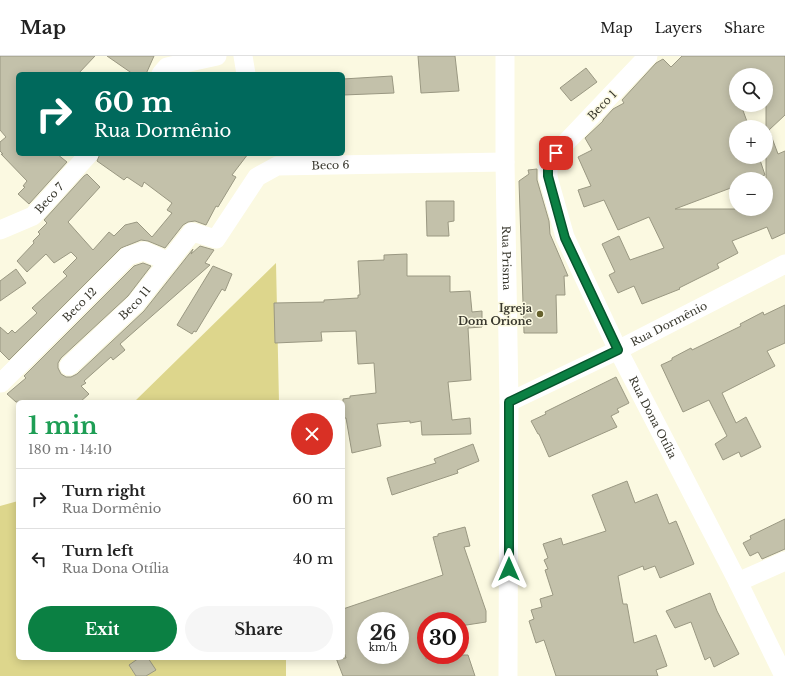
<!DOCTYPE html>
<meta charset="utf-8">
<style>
:root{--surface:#fff;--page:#f6f6f6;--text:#222;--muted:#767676;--line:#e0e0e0;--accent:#0b8043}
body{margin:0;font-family:"Libre Baskerville",serif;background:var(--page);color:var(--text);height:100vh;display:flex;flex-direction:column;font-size:15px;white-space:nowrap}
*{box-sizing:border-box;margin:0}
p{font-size:13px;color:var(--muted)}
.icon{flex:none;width:22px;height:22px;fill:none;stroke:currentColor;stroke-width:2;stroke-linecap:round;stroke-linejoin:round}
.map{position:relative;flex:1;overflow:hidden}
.sheet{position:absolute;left:16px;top:344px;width:329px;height:260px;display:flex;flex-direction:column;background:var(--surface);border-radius:6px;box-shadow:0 2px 10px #0003}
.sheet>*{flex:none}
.banner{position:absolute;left:16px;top:16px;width:329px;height:84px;border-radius:6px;box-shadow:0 2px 10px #0003;background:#00695c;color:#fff;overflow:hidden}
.buttons{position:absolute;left:729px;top:12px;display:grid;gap:8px}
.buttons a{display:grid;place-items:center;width:44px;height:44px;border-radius:50%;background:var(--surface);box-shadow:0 2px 10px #0003;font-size:20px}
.speed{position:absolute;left:357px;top:556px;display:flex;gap:8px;font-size:20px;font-weight:700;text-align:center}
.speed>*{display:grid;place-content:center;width:52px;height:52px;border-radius:50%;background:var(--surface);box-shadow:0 2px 10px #0003;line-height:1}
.speed small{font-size:10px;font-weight:400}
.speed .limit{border:6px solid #d22;background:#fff;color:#111}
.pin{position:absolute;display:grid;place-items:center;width:34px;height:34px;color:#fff;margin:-17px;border-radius:8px;box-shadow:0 2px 6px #0006}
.me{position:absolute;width:44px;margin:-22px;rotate:0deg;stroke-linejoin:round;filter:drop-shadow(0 0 3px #0008)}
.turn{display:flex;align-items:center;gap:14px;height:84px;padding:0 12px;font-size:18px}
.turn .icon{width:52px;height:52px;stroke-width:2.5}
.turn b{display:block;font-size:28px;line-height:34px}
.round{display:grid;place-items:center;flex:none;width:42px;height:42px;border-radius:21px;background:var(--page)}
.overview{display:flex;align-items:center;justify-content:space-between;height:68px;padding:0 12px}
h1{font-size:24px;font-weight:800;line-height:30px;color:#1e9e55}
.cta{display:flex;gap:8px;margin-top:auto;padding:8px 12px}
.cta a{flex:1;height:46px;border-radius:24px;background:var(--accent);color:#fff;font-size:16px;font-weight:800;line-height:46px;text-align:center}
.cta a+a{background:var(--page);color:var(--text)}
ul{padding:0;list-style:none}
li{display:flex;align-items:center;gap:12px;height:60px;padding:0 12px;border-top:1px solid var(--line)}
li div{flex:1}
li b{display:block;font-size:15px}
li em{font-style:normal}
header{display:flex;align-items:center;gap:24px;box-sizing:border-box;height:56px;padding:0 20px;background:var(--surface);border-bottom:1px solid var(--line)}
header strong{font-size:19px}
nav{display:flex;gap:22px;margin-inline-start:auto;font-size:14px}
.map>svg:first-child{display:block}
.green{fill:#ddd68c}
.building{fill:#c3c1aa;stroke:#9a9882;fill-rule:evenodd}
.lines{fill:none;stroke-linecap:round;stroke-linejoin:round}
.minor{stroke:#fff;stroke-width:19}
.route-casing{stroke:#07532c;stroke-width:10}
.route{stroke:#0b8043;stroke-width:7}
.poi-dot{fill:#66612d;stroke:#fbf9e1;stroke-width:1.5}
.labels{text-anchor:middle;stroke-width:3;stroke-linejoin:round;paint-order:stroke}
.street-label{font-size:11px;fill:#39382e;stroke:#fbf9e1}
.poi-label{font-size:11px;font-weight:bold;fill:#39382e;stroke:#fbf9e1;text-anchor:end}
</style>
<header>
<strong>Map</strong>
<nav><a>Map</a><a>Layers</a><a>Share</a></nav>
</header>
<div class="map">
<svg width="785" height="620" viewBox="0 0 785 620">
<rect width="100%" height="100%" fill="#fbf9e1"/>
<path class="green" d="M276 207 279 346H134Z
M18 445V602H286V620H0V450Z"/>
<path class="building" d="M0 0H95L78 18H18V98H57L67 106 29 148 18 138 25 131 23 130 27 125 1 98H3L0 95V86L6 81 0 74Z
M107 0H154L146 18H133Z
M418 0H455L459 35 421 37Z
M682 0H785V59L769 74 778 98 785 95V177L772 183 767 171 732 185 738 197 717 208 719 212 679 232 680 233 642 248 634 230 618 237 609 219 615 216 602 188 619 180 630 204 664 192 649 161 618 174 604 144 584 151 578 134 591 130 578 101 592 94 585 82 603 65V64L613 53 624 47 622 44 656 7 663 3 671 11ZM736 19H766V153H675L736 130V123H754L765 119 759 101H736V71H749L741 49H736Z
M586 12 597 26 571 45 560 32Z
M392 20 394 37 343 39V23Z
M100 98H248L232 119 236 121 218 151 216 150 206 169 195 165 188 166 183 169 165 192 148 185 141 184 121 192 9 304 0 295V271L8 278 12 274 15 277 37 257 32 252 67 220 63 216 77 202 71 196 54 207 46 198 27 216 17 205 34 187 33 185 40 178 38 176 47 167 44 164 84 120 87 118 100 131 68 166 93 194 109 176 114 180 125 169 137 166 152 181 172 157 167 154 172 147 144 126 142 131 127 121 124 124 97 105Z
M537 113V124L549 165 550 178 568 220H564L565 239H556L557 277H524L519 125 529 118 528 114Z
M426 145H454V165L448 166 449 180H427Z
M200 190 214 194 205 207 210 209 120 288 125 294 113 304 111 301 84 325 86 327 81 330 89 338 80 346H16L7 338 26 322 24 320 134 210 143 207 151 210 128 240 61 302 58 307V312L61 318 66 321H71L77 318 144 255 193 193 191 198Z
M407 198V220H450V236L470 235 472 256 482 255V271L468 272 471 324 448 326 452 364 470 362 471 378 422 379 421 365 410 367V365L377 368 381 390 352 397 346 362H343V343L350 342V340L376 337 374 307 358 308 356 275 321 276 322 285 275 287 274 247 324 246V244L358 242V239H360L358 205 384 204V199Z
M213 210 232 218 225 235 222 233 196 276 194 275 192 278 177 269Z
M16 213 26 227 0 245V225Z
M785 249V287L767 295 775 310 722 337 736 367 746 361 761 391 741 401 739 396 723 404 715 388 727 380 709 344 683 356 661 309 672 304V302L691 292 692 294 739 271 741 270 740 268 763 256 764 259Z
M616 321 629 347 617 353 619 356 611 360 617 371 549 401 539 378H538L531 365 546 358 545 356Z
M473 388 479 405 457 414 458 417 392 439 387 422 436 407 434 403Z
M627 425 635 447 657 438 669 468 676 465 694 508 660 522 655 510 644 514 643 510 618 520 623 548H627L634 587 656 579 667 610 656 614 658 620H556L544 584 536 587 529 565 534 563 531 554 542 551 540 543 553 539 545 514 548 513 544 504 548 502 543 488 561 482 563 489 606 475 592 439Z
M785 463V493L762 503 758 496 750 500 743 487 751 483 750 480Z
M465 471 470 490 464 491 486 555V566L460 570V565H426V603L438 599H468L475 620H343L336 602H346L343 593V553L443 519 433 481 438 480V478ZM366 565H400V599H366Z
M710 537 717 555 739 598 714 611 710 601 705 604 691 566 675 572 666 555Z
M139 602H148L156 614 146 620H136L129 609Z"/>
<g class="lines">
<g class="minor">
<path d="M243 0 246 18"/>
<path id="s1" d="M505 0V106L509 346 508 620"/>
<path id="s2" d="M648 0 556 97 548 109V121L565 181 618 294 738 526 784 620"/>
<path d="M161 18 167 11 217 0"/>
<path id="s3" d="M0 174 33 160 89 98"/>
<path id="s4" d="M69 310 136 247 192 176 216 183 257 121 277 110 505 106"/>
<path id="s5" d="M1 327 128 200 144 195 169 206"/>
<path id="s6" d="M509 346 618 294 785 208"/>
<path d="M738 526 785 505"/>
</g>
</g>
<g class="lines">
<defs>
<path id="route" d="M509 513V346L618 294 565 182 548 120V109L556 97"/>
</defs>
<use href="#route" class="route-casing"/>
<use href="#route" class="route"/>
</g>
<circle class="poi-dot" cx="540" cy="258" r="4"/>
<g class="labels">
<g class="street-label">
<text transform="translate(602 49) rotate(-46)" y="4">Beco 1</text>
<text dy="4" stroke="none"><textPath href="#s4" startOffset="358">Beco 6</textPath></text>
<text dy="4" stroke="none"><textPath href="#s3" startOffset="60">Beco 7</textPath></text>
<text dy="4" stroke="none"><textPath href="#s1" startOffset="202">Rua Prisma</textPath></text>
<text dy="4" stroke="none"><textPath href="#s4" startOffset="91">Beco 11</textPath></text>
<text dy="4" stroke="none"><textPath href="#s5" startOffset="111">Beco 12</textPath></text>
<text dy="4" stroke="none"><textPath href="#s6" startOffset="178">Rua Dormênio</textPath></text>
<text dy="4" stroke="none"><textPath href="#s2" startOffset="423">Rua Dona Otília</textPath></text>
</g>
<g class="poi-label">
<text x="532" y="256">Igreja<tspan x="532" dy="13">Dom Orione</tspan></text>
</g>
</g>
</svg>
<div class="buttons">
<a><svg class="icon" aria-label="search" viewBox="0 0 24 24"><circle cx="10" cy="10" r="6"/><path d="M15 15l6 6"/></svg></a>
<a>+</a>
<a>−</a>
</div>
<div class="speed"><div>26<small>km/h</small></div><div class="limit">30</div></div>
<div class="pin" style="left:556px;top:97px;background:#d93025"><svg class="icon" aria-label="arrive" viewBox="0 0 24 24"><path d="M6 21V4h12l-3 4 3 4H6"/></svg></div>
<svg class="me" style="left:509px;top:513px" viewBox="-20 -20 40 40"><path d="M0-17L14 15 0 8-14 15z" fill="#0b8043" stroke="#fff" stroke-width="4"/></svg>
<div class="banner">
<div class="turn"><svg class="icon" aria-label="right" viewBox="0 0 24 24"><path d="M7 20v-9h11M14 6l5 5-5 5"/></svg><div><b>60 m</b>Rua Dormênio</div></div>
</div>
<section class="sheet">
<div class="overview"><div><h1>1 min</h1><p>180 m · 14:10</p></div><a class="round" style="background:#d93025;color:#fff"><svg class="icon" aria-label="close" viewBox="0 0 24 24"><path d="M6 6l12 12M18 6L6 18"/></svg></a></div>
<ul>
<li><svg class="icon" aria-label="right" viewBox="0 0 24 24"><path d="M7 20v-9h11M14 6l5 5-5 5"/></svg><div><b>Turn right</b><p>Rua Dormênio</p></div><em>60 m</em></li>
<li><svg class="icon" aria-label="left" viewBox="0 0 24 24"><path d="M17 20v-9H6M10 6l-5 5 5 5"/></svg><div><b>Turn left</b><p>Rua Dona Otília</p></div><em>40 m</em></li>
</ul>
<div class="cta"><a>Exit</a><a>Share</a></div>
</section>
</div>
